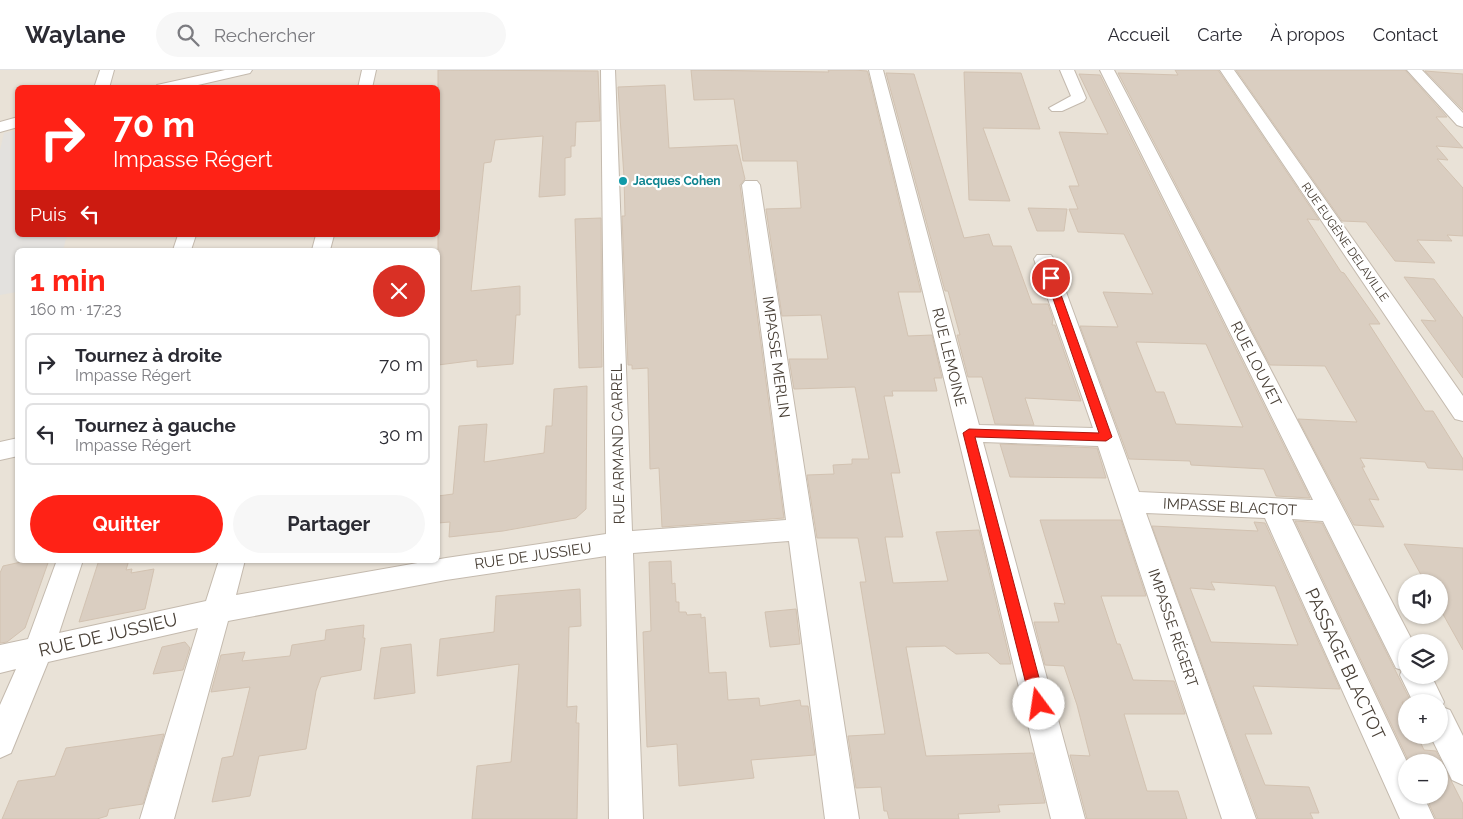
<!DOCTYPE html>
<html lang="fr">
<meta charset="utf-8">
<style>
:root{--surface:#fff;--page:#f7f7f7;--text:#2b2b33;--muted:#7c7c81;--line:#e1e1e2;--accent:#ff2216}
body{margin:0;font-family:Raleway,sans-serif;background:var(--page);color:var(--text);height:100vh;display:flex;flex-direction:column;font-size:19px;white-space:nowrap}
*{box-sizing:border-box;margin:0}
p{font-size:16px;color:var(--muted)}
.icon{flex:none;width:28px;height:28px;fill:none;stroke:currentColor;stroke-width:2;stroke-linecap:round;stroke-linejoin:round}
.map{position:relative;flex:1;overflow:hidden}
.side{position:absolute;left:15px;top:178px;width:425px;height:315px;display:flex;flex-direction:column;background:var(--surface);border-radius:8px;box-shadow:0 1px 4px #0004}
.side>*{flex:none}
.hud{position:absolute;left:15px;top:15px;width:425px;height:152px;border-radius:8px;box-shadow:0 1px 4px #0004;background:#ff2216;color:#fff;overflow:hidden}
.buttons{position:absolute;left:1398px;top:504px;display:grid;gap:10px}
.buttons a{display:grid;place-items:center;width:50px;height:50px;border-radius:50%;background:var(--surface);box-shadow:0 1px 4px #0004;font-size:25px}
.pin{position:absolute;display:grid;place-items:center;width:42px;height:42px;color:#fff;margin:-21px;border:2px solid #fff;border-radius:50%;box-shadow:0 1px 5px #0007}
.me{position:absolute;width:55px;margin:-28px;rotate:346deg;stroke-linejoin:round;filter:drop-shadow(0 0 4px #0008)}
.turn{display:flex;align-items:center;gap:18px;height:105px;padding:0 15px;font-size:22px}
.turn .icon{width:65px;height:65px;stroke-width:2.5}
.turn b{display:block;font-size:35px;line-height:42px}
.then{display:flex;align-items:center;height:48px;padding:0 15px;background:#0003;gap:10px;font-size:19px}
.round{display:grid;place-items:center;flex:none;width:52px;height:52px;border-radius:26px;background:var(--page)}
.head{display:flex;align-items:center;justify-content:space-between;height:85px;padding:0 15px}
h1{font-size:30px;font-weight:700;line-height:38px;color:var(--accent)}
.button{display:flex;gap:10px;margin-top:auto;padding:10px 15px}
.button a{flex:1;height:58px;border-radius:30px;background:var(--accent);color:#fff;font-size:20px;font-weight:700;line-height:58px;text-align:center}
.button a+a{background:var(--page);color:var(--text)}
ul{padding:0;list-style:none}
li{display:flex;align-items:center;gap:15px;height:62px;margin:0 10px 8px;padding:0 5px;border:2px solid var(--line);border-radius:8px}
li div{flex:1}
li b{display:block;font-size:19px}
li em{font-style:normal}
header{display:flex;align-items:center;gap:30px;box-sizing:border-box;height:70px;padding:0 25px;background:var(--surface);border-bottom:1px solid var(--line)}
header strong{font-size:24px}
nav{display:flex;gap:28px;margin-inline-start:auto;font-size:18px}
.search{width:350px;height:45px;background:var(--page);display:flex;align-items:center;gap:12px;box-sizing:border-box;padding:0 18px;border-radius:28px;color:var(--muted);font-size:19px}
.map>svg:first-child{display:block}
.residential{fill:#e9e2d7;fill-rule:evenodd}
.parking{fill:#e3e1de}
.building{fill:#dacec1;stroke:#d2c2b1;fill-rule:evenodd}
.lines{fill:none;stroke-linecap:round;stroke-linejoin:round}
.street-casing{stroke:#c4baae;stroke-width:2}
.street{fill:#fff;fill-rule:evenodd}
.route{fill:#ff2216;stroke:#a6160e}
.culture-dot{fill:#0f9aa8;stroke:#fff;stroke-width:2}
.labels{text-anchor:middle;stroke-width:4.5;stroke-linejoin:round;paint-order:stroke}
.far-culture-label{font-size:12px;font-weight:bold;fill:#0d838f;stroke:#fff;text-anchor:start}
.far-street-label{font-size:12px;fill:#494037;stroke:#fff}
.street-label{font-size:15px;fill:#494037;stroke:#fff}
.near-street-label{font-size:18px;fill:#494037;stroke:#fff}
</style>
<header>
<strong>Waylane</strong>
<div class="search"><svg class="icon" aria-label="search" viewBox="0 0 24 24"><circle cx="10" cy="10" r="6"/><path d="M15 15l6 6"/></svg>Rechercher</div>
<nav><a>Accueil</a><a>Carte</a><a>À propos</a><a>Contact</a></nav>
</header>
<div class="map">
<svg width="1463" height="749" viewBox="0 0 1463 749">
<rect width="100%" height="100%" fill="#f5f0e9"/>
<path class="residential" d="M0 0H1463V749H0ZM18 18H438V165H18ZM18 180H438V490H18ZM1406 512H1439V545H1406ZM1406 572H1439V605H1406ZM1406 632H1439V665H1406ZM1406 692H1439V725H1406Z"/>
<path class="parking" d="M17 60 18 165H67L63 180H18L17 222 0 225V80L4 63Z"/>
<path class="building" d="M438 0 598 1 600 51 576 52 575 76H571V87L565 88V125L539 127 543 66 495 70 491 92 484 93 471 221 520 216V245H516L513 294 477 297V290L438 295Z
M691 0 829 2 828 0H854L867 1 868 3 921 222H898L908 266 932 265 942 308H934L937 321H892L893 326H884L900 403H891L903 467H885L893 513 948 511 936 462 979 460 1011 594H1000L988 583 956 584 945 576 906 577 926 686 1033 683 1045 733 998 735 1000 742 958 744 959 749H889L887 741H884L881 717 856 718 848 666 885 664 860 512H866L858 468H817L807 405 834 404 833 395 852 394V389H869L855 317 794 319 789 289H828L821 245 782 246 766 139 801 138 797 91H743L734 29 694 30Z
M1175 0H1218L1319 150 1307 149 1341 202 1344 203 1380 254H1369L1425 341H1433L1463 389V400L1428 398 1425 392 1360 388 1365 397H1362L1379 430 1369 429 1384 457 1354 455 1298 349 1357 352 1325 296 1270 295 1118 3 1178 5Z
M1236 0H1405L1447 47H1436L1463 78 1436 76 1448 90 1437 89 1463 118V166L1447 165 1452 171 1417 170 1435 193 1395 191 1366 152 1342 151Z
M1425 1 1463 4V40Z
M964 2 1021 3 1040 59 983 58 1010 131 969 130Z
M886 3 914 4 964 168 989 164 993 176H1011L1032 234H1048L1053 249 1052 255H1055L1081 331 1025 328 1034 355 995 354 982 307H968L957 265H960L948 221H945Z
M1079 4 1100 5 1310 428 1276 426 1264 399 1191 395 1190 391 1129 389 1080 256 1118 257 1103 222 1153 224 1124 164 1078 162 1069 139H1078L1069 116H1079L1059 62 1108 64ZM1136 272 1206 274 1243 357 1176 354 1164 322H1156Z
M665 15 669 78 737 75 745 109 740 115 784 448 662 457 659 398 650 399 648 298 632 299V295H628L622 146H625L624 107 618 17Z
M1028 138 1067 139 1064 161H1037Z
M601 148 602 297 579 298 575 149Z
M1404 207 1434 209 1463 248V308L1421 250 1436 251Z
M587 316 586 439 576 448 503 461 449 467 450 452 438 453V426L453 424 459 356 487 354 484 392 544 383 546 356H552L554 319Z
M1000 374 1097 378 1106 408 1010 407Z
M1040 450H1121L1146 526H1101L1117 574H1120L1133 610 1174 611 1185 644H1124L1147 721H1178L1187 749H1087L1070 685 1090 686 1077 635 1064 596 1045 595 1034 552H1059L1054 533 1065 534Z
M1295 451 1322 453 1411 632H1402L1406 641V665H1417L1424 680 1436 681 1463 734V749H1436L1425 725H1439V692H1409Z
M1254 452 1265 453 1340 619 1253 616 1272 664H1245L1265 715 1309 717 1319 743H1310L1313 749H1258L1152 456 1258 461ZM1211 512 1275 516 1298 575 1211 572 1190 518 1215 520Z
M1404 474 1463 478V580L1439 537V512H1425Z
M30 490H49L25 558 7 572 0 573V503L3 496Z
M99 490H129L126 500 132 499 131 503 154 499 145 539 79 552Z
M671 491 672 514 675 513 676 532H679V542H686L687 545 701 544V548L705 547 709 603 726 602 728 630 759 628 760 636 800 630 801 636H808L815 685 751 690 754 708 679 716 677 674 647 677 643 562 651 561 649 492Z
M580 519 581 556 569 557 567 637 577 636 576 653H579L577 749H472L477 696 511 692 519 594 437 606 440 569 494 562 496 526Z
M796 539 800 574 770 577 765 542Z
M364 555 363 568H365L361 600 321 607 316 621 306 679 259 686 250 726 212 732 222 688 233 686 250 617 211 622 221 585 245 582 242 591 290 586 292 575 325 570 326 560Z
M185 572 190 578 183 600 153 604 162 577Z
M411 574 415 623 374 629 381 578Z
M164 664 143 734 109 739 107 746 97 749H2L18 711 55 706 66 678Z"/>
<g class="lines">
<defs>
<path id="street" d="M100 0H114L109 18H94Z
M225 0H252L250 3 185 18H155L157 15Z
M362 0H376L372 18H358Z
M601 0H615L632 461 786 450 742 115 745 111H757L760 115 859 749H825L789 471 633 483 643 749H609L606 486 446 510 228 551 174 749H140L198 558 48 592 11 683 0 688V635L16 599 0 603V575L28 569 57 490H83L59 563 206 531 219 490H245L236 525 446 488 606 464Z
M869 0H883L979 355 1093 358 1034 189 1037 185H1051L1054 189 1139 422 1313 430 1100 0H1114L1413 572H1406V605H1431L1444 632 1442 637 1450 640 1463 666V715L1452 710 1430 665H1439V632H1413L1400 605 1402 600 1396 598 1323 451 1292 449 1407 692 1406 725H1423L1434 749H1400L1265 448 1146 443 1256 749H1222L1098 376 983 372 1085 749H1051Z
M1060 0H1074L1086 28 1084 31 1062 41H1052L1049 38 1071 26Z
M1220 0H1234L1463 326V351L1455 349Z
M1407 0H1422L1463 43V57L1457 55Z
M18 47V57L0 62V52Z
M178 165H196L191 180H173Z
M316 165H334L330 180H312Z
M18 368V386L0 390V372Z"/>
</defs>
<use href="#street" class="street-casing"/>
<use href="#street" class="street"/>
</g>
<path class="route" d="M1047 205 1055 208 1112 367 1106 371 975 367 1046 634 1044 639 1039 641 1033 639 1031 634 963 363 969 359 1099 363 1046 208Z"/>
<circle class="culture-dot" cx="623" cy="111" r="5"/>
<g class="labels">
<g class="far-culture-label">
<text x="633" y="115">Jacques Cohen</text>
</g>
<g class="far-street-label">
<text transform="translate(1345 172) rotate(55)" y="4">RUE EUGÈNE DELAVILLE</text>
</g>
<g class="street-label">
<text transform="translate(776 287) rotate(82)" y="5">IMPASSE MERLIN</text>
<text transform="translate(949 287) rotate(76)" y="5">RUE LEMOINE</text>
<text transform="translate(1256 294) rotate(63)" y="5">RUE LOUVET</text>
<text transform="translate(618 374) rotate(-91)" y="5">RUE ARMAND CARREL</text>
<text transform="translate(1230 437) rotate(3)" y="5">IMPASSE BLACTOT</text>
<text transform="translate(533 486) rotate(-8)" y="5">RUE DE JUSSIEU</text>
<text transform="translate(1173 558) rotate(71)" y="5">IMPASSE RÉGERT</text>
</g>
<g class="near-street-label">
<text transform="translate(108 565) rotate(-13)" y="6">RUE DE JUSSIEU</text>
<text transform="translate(1345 594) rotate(65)" y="6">PASSAGE BLACTOT</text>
</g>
</g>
</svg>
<div class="buttons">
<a><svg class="icon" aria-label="sound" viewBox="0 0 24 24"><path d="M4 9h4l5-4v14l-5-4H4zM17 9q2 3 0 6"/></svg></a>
<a><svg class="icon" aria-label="layers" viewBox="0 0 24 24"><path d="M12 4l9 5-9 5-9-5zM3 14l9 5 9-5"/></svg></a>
<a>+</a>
<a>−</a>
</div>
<div class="pin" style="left:1051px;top:208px;background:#d93025"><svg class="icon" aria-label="arrive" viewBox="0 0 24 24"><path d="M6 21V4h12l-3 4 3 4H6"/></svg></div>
<svg class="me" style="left:1039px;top:634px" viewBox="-20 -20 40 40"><circle r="19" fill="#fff"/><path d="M0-13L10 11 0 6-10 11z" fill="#ff2216"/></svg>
<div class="hud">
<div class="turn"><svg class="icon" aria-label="right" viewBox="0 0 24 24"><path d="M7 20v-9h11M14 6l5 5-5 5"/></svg><div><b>70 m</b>Impasse Régert</div></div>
<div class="then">Puis<svg class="icon" aria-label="left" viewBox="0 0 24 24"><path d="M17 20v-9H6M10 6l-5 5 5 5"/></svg></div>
</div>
<section class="side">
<div class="head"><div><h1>1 min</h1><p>160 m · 17:23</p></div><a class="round" style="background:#d93025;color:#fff"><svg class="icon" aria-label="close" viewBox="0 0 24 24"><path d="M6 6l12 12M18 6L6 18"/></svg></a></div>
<ul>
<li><svg class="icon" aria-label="right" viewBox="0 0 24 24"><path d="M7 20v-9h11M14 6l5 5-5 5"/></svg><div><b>Tournez à droite</b><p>Impasse Régert</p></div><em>70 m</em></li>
<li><svg class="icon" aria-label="left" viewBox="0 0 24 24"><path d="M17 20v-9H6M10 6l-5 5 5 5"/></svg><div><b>Tournez à gauche</b><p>Impasse Régert</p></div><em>30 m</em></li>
</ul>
<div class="button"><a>Quitter</a><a>Partager</a></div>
</section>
</div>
